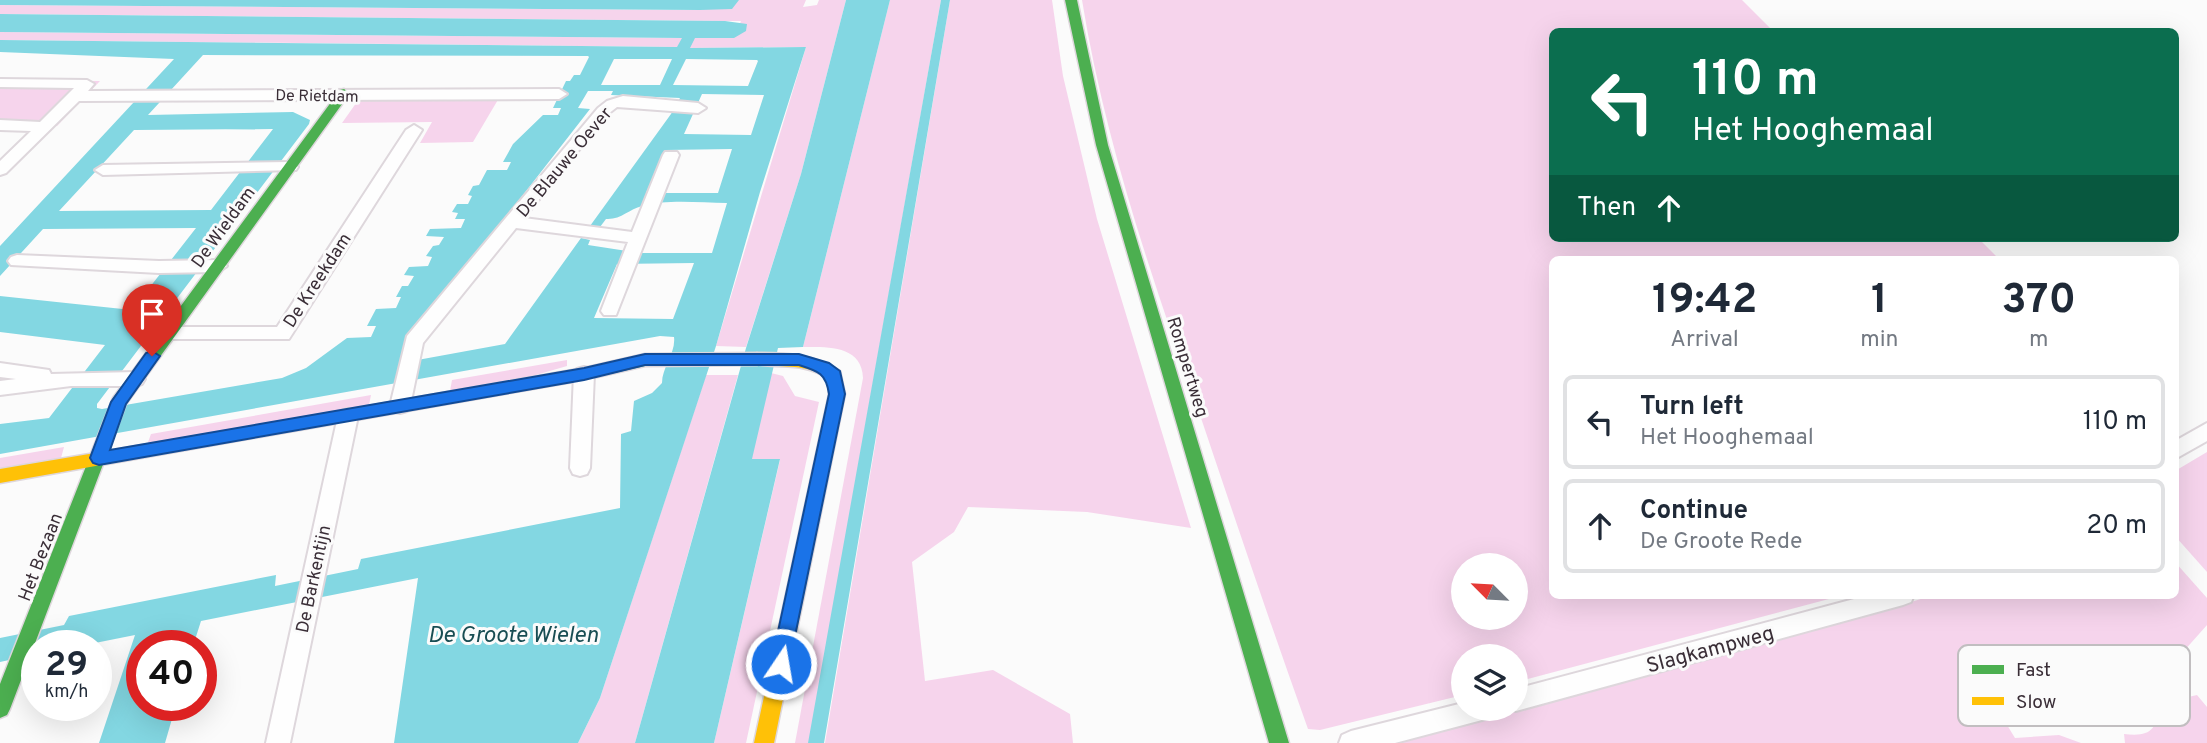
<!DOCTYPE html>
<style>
:root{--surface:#fff;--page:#f2f2f3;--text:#1f2937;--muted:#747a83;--line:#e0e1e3}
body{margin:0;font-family:Overpass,sans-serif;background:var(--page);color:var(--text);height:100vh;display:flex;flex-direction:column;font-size:26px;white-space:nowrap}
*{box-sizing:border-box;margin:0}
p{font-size:23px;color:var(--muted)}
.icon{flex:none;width:38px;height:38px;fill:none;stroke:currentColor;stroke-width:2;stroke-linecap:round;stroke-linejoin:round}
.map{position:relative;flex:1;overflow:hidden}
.details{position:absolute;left:1549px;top:256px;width:630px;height:343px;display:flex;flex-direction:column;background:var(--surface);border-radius:10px;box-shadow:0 7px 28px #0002}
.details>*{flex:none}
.guide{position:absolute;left:1549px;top:28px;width:630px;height:214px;border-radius:10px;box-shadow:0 7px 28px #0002;background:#0b6e4f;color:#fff;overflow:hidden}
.needle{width:46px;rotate:294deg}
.buttons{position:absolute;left:1451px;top:553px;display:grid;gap:14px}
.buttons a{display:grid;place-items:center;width:77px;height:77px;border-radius:50%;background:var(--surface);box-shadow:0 7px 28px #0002;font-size:35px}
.speed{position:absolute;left:21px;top:630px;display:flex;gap:14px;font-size:35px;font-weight:700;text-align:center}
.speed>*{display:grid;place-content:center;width:91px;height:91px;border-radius:50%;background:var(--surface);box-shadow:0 7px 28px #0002;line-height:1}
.speed small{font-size:18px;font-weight:400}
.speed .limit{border:10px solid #d22;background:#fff;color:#111}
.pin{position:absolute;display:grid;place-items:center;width:60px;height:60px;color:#fff;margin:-72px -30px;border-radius:50% 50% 50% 0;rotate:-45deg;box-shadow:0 0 7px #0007}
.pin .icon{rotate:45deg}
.me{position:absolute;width:77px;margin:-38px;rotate:12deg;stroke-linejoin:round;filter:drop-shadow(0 0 5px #0008)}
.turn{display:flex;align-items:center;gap:24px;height:147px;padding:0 28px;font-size:32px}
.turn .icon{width:91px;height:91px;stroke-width:2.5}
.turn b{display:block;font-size:49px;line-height:60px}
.then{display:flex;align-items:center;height:66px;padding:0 28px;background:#0003;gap:14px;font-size:26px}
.eta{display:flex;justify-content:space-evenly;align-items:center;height:119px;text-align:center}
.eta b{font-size:42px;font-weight:700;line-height:49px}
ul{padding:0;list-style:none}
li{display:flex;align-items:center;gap:21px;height:94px;margin:0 14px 10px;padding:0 14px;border:4px solid var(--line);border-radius:10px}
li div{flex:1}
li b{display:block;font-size:26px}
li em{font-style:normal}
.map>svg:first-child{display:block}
.green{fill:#f6d4ec;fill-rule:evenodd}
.water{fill:#83d7e2;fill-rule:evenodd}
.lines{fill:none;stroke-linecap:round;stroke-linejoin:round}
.street-casing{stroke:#ded7dc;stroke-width:4}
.fast-casing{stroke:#ded7dc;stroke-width:3}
.slow-casing{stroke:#ded7dc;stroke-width:3}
.street{fill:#fefefe;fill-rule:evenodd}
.fast{fill:#4caf50;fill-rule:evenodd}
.slow{fill:#ffc107;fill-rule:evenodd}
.route{fill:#1a73e8;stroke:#114b97;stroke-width:2}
.labels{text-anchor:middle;stroke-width:6;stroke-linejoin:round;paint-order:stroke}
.far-street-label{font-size:16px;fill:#3a2e37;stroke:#fbfbfb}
.street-label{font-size:18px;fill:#3a2e37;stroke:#fbfbfb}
.near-street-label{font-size:21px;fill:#3a2e37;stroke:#fbfbfb}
.near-water-label{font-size:23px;font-style:italic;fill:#184d53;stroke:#fbfbfb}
.key{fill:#fbfbfb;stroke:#c1bec0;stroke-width:2}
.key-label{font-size:19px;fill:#3a2e37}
</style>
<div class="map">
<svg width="2207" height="743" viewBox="0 0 2207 743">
<rect width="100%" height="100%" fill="#fbfbfb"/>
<path class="green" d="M739 0H806L803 7 817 5 819 0H846L801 174 746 347 716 346 806 47 689 48 694 38H734L741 21H725L0 14V5L700 10Z
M890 0H941L809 743H795L863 378C862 345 827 347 803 347Z
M950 0H1052L1063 76 1097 219 1191 528 1087 512 968 507 954 532 912 562 925 681 993 670 1070 714 1073 743H825Z
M1082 0H1742L1773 31 1552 32V238H1978L1999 259H1552V595H1844L1516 682V656H1463V695L1320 730 1308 729C1271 626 1236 522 1201 418 1153 281 1105 143 1082 0ZM1463 565H1516V618H1463Z
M0 32 683 38 678 47 0 40Z
M0 80 100 81 57 126 0 123Z
M499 98 473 142 420 143 432 122 342 123 359 99Z
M567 360V366L529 377 450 391 452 380Z
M771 373 783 376 795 396 819 402 746 743H714L780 460 751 459Z
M706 375H738L635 743H578L600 698Z
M371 395 369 405 147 445 151 434Z
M64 447 61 458 0 469V458Z
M2207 452V572L2175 536V471Z
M2175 562 2207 598V625L2151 688 2077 692 2036 676 1980 681 2015 738 2059 735 2081 743H1386L1871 615 1933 595H2175Z
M2197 695 2207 707V743H2125L2124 734C2149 737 2158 731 2158 704Z"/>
<path class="water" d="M0 0H739L732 9 700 10 0 5Z
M846 0H890L803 347 778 348 752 459H780L714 743H635L746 348 801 174Z
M941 0H950L824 743H808Z
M0 14 725 21 747 24 746 31 734 38H695L690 48 806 47 760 192 716 346 600 698 578 743H394L418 578 201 621 193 646H142V705H176L165 743H99L135 635 80 646H37V654L0 662V638L64 625 69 616 276 575 275 586 358 569 361 559 620 508 621 434 631 431 634 401 652 393 662 383C662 367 676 353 674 337L660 336 0 454V424L49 418 105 345 0 332V296L132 310 196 228 43 229 0 276V246L174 59 0 52V40L677 47 682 38 0 32ZM203 55 588 56 589 57 580 75H574L570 81H566L553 108H561L558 115H543L513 144 503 162H511L507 170H487L479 185 473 186 468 195 472 196 468 204H457L452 212 458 213 455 219H465L461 228 430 229 426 236 444 237 439 245 433 246 426 256 432 257 428 266 409 267 404 275 414 276 408 286H402L396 297H401L396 308 376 309 367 326H376L371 337 347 338 306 368 282 378 102 409 97 408V404L309 124 310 120 293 112 148 115ZM614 59H672L660 85H601ZM686 59 757 60 758 61 748 86 673 85ZM588 91H613L611 95 680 98 671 114 590 226 600 227 606 219C621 220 629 209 642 206 668 199 700 203 727 203L712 253H640L588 245 590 240 581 238 505 344 401 363 406 345 590 109 578 108ZM702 94 764 95 751 135 684 134ZM273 129 211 210 59 211 134 130ZM732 149 718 193H646L665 150ZM694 263 673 319 594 318 617 264Z"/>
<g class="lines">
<defs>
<path id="street" d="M0 79 87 80 94 84 88 91 559 89 567 94 559 99 79 101 6 173 0 175V161L31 131 0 130V120L40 122 74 88 0 87Z
M623 96 698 103 706 108 698 113 617 107 608 114 524 218 632 232 663 155 665 152H677L679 155 616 315H604L601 311 628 242 516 228 423 343 410 406 407 411 400 413 393 411 390 406 407 336 598 108 607 101Z
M414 125 422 130 289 339H161L159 334 161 329 168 327H277L406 130Z
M290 162 298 167 296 170 103 175 95 170 103 165Z
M17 255 159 261 218 260 227 266 218 272 159 273 11 265 8 261 11 257Z
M0 363 49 370 51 374 135 372 142 374 145 379 142 384 135 386H71L0 395V381L16 379 0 377Z
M584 367 591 369 594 374 590 468 587 474 580 476 573 474 570 468 574 374 577 369Z
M348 409 355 411 358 416 290 743H266L338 416 341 411Z
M2207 423V441L2175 459V441Z
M1869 595H1914L1911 602 1903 605 1516 711 1510 709H1516V689Z
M1463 703V709H1494L1491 717 1482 720 1395 743H1339L1342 735 1351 731Z"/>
<path id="fast" d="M1065 0H1077L1108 145 1289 743H1269L1096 145Z
M344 89 350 93 126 404 10 709 7 715 0 718V684L113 398 340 90Z
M757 353 765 359 757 365 645 366 584 380 208 446 202 444 200 440 202 436 208 434 584 368 645 354Z"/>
<path id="slow" d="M757 353C787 353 814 354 840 371L845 394 774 743H754L829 394 827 378C802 361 778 370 751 363L749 359Z
M208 434 214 436 216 440 214 444 208 446 0 483V469Z"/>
</defs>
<use href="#street" class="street-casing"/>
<use href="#fast" class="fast-casing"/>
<use href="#slow" class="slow-casing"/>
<use href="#street" class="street"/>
<use href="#fast" class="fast"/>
<use href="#slow" class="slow"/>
</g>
<path class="route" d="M152 351 160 356 126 404 110 450 584 368 645 354H799L829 363 840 371 845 394 788 670 781 673 774 670 771 664 829 394C826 373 818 371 799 365H645L584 380 99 465 93 463 90 458 111 402 146 353Z"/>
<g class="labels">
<g class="far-street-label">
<text transform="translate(317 95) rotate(1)" y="6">De Rietdam</text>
</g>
<g class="street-label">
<text transform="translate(564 162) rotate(-50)" y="6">De Blauwe Oever</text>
<text transform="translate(223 227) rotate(-54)" y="6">De Wieldam</text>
<text transform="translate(317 280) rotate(-57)" y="6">De Kreekdam</text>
<text transform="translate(1188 367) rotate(73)" y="6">Rompertweg</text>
<text transform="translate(40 557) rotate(-69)" y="6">Het Bezaan</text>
<text transform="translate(313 579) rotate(-78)" y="6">De Barkentijn</text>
</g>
<g class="near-street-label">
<text transform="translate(1710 649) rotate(-15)" y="7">Slagkampweg</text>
</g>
<g class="near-water-label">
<text x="513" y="642">De Groote Wielen</text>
</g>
</g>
<rect x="1958" y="645" width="232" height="81" rx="10" class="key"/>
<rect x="1972" y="665" width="32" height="9" fill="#4caf50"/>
<rect x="1972" y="697" width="32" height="8" fill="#ffc107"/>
<g class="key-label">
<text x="2016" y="676">Fast</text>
<text x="2016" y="708">Slow</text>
</g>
</svg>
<div class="buttons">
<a><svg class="needle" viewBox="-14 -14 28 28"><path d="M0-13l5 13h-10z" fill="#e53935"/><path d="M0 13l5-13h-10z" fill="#747a83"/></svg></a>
<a><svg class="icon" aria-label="layers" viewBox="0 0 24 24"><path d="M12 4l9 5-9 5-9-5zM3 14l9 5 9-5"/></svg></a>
</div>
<div class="speed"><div>29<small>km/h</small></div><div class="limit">40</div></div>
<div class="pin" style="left:152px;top:356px;background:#d93025"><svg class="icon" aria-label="arrive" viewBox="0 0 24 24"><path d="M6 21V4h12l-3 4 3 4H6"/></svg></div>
<svg class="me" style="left:781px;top:664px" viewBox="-20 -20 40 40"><circle r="17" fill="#1a73e8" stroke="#fff" stroke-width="3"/><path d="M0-11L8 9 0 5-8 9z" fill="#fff"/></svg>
<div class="guide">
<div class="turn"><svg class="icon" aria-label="left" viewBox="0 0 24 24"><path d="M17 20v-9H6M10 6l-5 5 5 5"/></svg><div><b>110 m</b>Het Hooghemaal</div></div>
<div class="then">Then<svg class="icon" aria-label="ahead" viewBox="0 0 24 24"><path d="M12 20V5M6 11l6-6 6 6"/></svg></div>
</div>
<section class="details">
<div class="eta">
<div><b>19:42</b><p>Arrival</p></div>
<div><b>1</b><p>min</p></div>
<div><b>370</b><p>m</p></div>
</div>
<ul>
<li><svg class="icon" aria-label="left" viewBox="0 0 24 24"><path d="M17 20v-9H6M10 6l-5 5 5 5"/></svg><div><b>Turn left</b><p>Het Hooghemaal</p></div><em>110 m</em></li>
<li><svg class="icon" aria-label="ahead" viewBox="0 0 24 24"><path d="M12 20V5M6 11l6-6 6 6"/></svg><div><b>Continue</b><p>De Groote Rede</p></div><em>20 m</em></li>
</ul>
</section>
</div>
